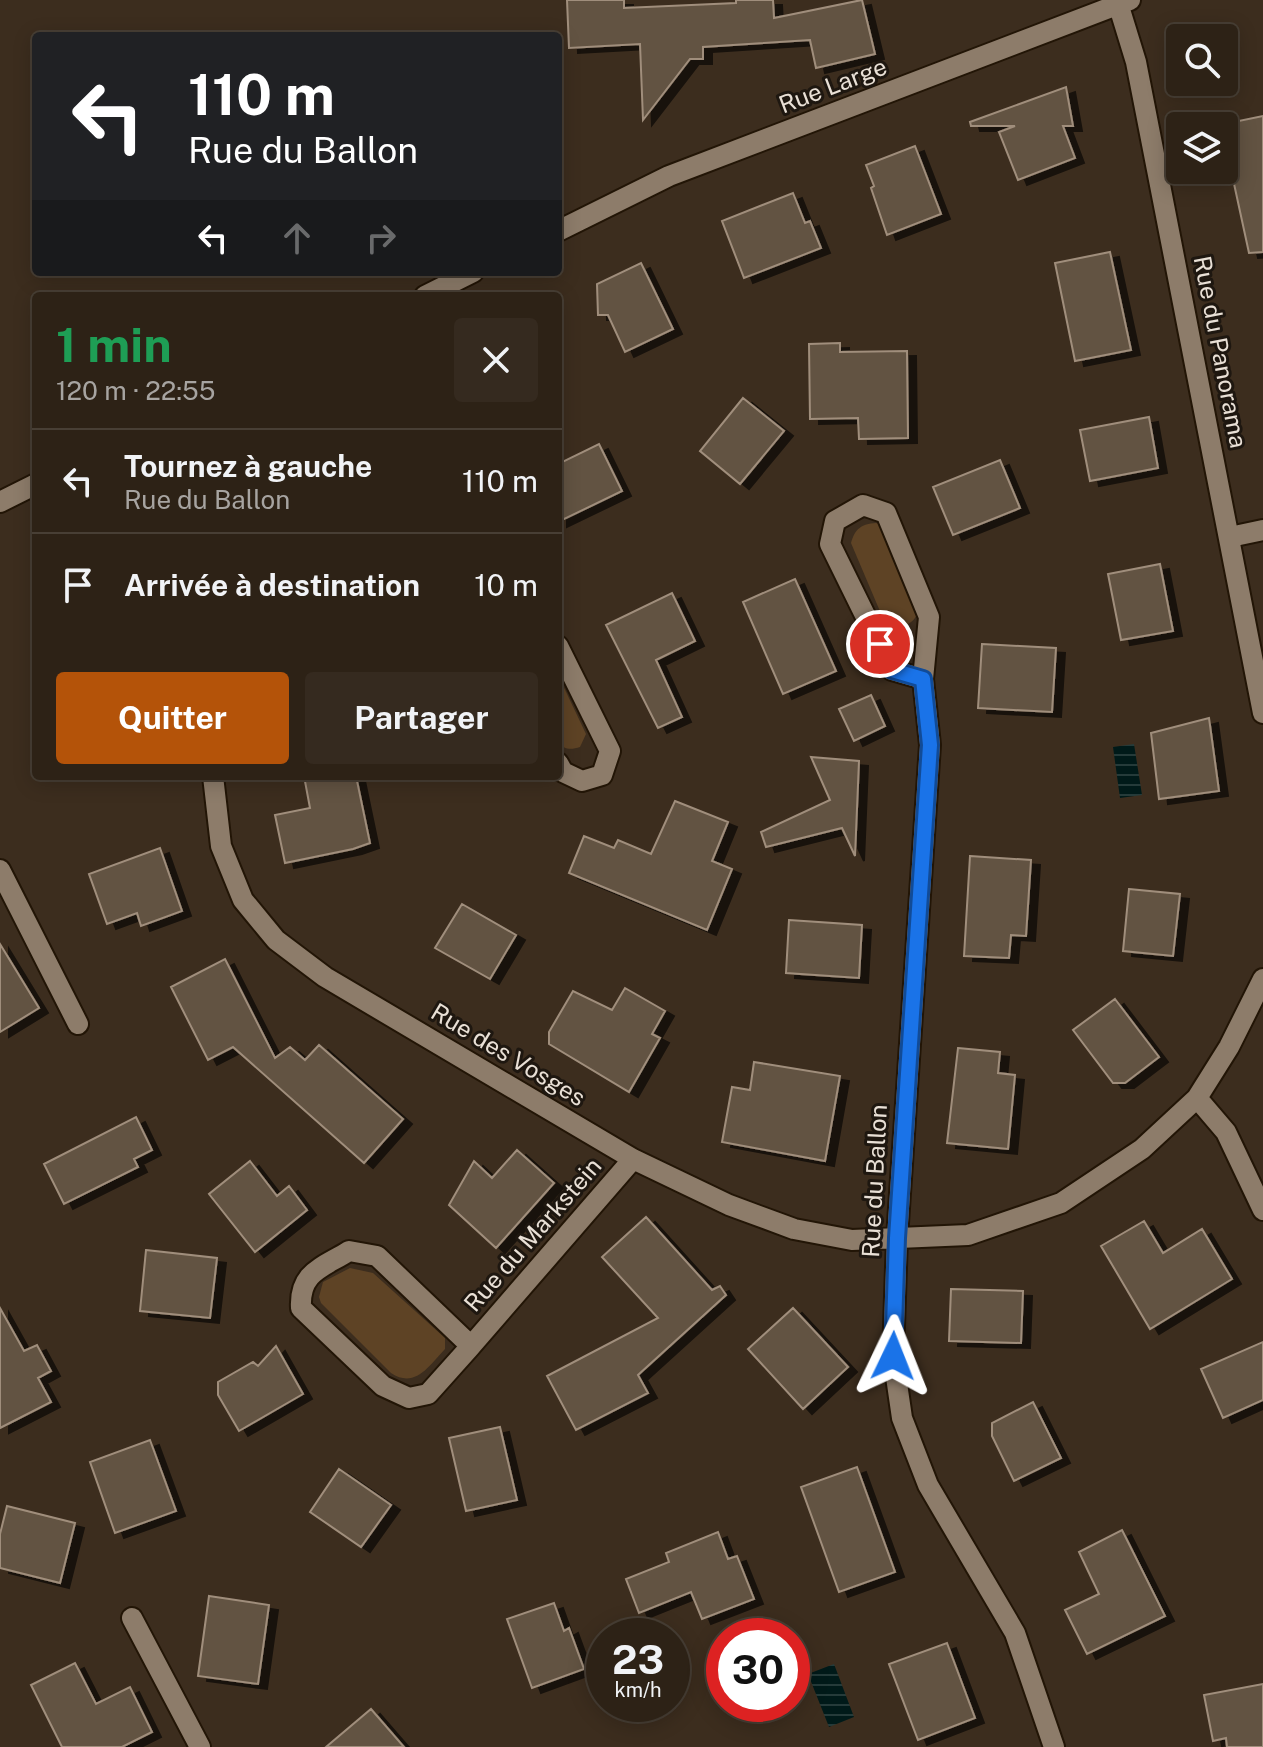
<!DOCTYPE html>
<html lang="fr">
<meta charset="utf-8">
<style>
:root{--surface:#2d2216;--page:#352a1f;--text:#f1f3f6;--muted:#a7a4a1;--line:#483f35;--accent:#b45309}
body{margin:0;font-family:"Public Sans",sans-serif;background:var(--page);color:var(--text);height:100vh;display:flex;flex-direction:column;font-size:30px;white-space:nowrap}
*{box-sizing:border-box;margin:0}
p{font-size:26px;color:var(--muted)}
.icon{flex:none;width:44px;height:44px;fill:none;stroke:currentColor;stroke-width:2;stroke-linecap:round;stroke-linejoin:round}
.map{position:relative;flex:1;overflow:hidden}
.side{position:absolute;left:32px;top:292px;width:530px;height:488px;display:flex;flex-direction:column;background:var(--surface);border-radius:8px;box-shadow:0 4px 20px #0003,0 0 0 2px var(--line)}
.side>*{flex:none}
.hud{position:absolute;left:32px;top:32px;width:530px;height:244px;border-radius:8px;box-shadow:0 4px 20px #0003,0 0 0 2px var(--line);background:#202124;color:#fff;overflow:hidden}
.fabs{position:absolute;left:1166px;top:24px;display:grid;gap:16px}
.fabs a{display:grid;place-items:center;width:72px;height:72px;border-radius:8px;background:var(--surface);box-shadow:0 4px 20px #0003,0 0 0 2px var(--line);font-size:40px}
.speed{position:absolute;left:586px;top:1618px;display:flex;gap:16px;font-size:40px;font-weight:700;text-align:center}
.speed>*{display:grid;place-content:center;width:104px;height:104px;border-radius:50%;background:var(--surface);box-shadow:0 4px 20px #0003,0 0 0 2px var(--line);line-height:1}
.speed small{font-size:20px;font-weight:400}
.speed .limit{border:12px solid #d22;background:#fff;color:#111}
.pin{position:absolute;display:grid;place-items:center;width:68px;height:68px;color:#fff;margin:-34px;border:4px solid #fff;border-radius:50%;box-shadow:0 2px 8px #0007}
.me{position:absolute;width:88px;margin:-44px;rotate:2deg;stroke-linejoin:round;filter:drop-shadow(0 0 6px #0008)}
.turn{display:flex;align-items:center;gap:28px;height:168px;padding:0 24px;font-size:36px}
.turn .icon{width:104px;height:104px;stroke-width:2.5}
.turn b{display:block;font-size:56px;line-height:68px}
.lanes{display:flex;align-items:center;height:76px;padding:0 24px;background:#0003;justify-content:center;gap:40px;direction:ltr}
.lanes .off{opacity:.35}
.round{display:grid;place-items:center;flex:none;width:84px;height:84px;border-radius:8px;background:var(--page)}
.overview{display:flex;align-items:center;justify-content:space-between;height:136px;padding:0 24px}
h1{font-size:48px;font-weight:700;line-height:60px;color:#1e9e55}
.action{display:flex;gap:16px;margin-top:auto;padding:16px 24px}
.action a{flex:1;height:92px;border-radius:8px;background:var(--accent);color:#fff;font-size:32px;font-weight:700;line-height:92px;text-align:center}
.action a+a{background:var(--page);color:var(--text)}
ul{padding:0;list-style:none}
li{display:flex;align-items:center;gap:24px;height:104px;padding:0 24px;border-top:2px solid var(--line)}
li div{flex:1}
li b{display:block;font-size:30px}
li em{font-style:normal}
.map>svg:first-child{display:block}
.green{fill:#5e4325}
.water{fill:url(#water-rules)}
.building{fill:#625342;stroke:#a08e7c;stroke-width:2;filter:url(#shadow)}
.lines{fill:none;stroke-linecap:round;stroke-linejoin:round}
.street-casing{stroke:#221506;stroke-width:24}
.street{stroke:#8d7c6a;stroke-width:20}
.route-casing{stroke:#114b97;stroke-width:20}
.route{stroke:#1a73e8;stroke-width:14}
.labels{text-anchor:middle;stroke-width:6;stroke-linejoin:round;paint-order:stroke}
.street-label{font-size:24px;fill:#e9e0d6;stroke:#1e1710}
</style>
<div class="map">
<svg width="1263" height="1747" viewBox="0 0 1263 1747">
<defs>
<pattern id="water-rules" width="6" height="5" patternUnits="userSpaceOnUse" patternTransform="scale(2)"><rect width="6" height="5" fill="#001a19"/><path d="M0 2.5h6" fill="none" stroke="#253b3a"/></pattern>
<filter id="shadow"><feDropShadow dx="9" dy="5" stdDeviation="0" flood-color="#0009"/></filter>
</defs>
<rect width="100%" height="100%" fill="#3c2d1e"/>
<path class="green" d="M876 523 884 526 918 612C914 622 909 624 899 628L888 624 882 616 851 543C855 529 861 524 876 523Z
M558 675 586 734 580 747C571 750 564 750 558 742Z
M350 1268 373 1273 445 1338V1349C429 1366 415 1389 391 1373L321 1303 319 1297 323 1282Z"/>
<path class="water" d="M1134 744 1142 795 1120 798 1113 747Z
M834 1664 854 1717 829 1727 808 1674Z"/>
<path class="building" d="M567 0H624V8L736 3V0H773L774 18 862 0 875 54 816 68 810 40 703 47V59H690L643 120 640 44 569 48Z
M1066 87 1073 126H1063L1075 158 1018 180 999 132 1015 126H971L970 122Z
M1263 116V252L1249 253 1228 156 1224 157V124Z
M915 146 941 214 887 235 871 188 874 186 866 165Z
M793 193 805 223 810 221 821 248 744 278 722 221Z
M1110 252 1131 350 1075 361 1055 263Z
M641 263 673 329 625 352 608 315H598L597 284Z
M840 343V352L907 351 908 438 859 439 858 418 810 419 809 344Z
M743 398 784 431 740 484 700 451Z
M1149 417 1158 468 1090 481 1080 430Z
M599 444 622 491 558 522V464Z
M1000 460 1020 508 953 535 933 487Z
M1160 564 1173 631 1121 640 1108 574Z
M795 579 836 671 783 694 743 602Z
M672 593 695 641 656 660 682 717 658 728 606 625Z
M982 644 1056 648 1052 712 978 708Z
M871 695 885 726 854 741 839 709Z
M1209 718 1219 791 1159 799 1151 733Z
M811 757 859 761 855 856 842 828 766 847 761 832 830 800Z
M304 776H356L370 843 353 849 285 863 275 815 310 808Z
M675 801 728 822 712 861 732 869 707 930 569 873 584 836 614 848 618 840 651 854Z
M160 848 182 911 141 926 137 913 107 924 89 874Z
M970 856 1031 860 1026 936 1011 935 1009 958 964 956Z
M1129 889 1180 894 1173 956 1123 951Z
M462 904 516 935 490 979 435 948Z
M789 920 862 925 859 978 786 973Z
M0 944 39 1008 0 1032Z
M225 959 275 1058 290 1047 305 1060 319 1045 403 1119 364 1163 233 1047 208 1060 171 987Z
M625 988 665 1011 652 1034 660 1038 629 1092 549 1044V1032L573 991 612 1010Z
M1115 999 1159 1057 1125 1083H1113L1073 1030Z
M958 1048 1000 1052 998 1073 1015 1075 1008 1149 947 1143Z
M754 1062 840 1076 825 1161 722 1142 732 1087 750 1090Z
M136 1117 152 1150 134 1159 138 1167 64 1204 44 1164Z
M517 1150 554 1183 496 1248 449 1205 474 1161 492 1178Z
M250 1161 277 1196 289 1186 307 1210 255 1252 209 1194Z
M646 1217 712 1290 720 1286 726 1295 638 1375 648 1393 576 1430 547 1376 658 1318 602 1257Z
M1144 1221 1163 1253 1202 1229 1232 1279 1150 1329 1101 1246Z
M146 1250 217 1258 210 1318 140 1311Z
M951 1289 1023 1291 1021 1343 949 1341Z
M0 1308 24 1351 37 1345 51 1371 38 1378 51 1402 0 1428Z
M793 1308 848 1367 803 1409 748 1349Z
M1263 1342V1400L1223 1418 1201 1369Z
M276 1346 303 1394 239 1431 218 1395V1382L253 1362 258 1366Z
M1033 1402 1061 1458 1014 1481 992 1436V1423Z
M500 1427 517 1500 466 1511 449 1438Z
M150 1440 176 1511 115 1533 90 1462Z
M857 1467 895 1572 839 1592 801 1487Z
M339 1469 391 1505 361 1547 310 1512Z
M7 1506 75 1523 60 1583 0 1568V1534Z
M1122 1530 1165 1616 1087 1654 1065 1610 1099 1594 1079 1552Z
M718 1532 728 1559 737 1556 754 1599 702 1619 691 1592 639 1613 626 1579 669 1562 666 1553Z
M209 1596 269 1605 258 1684 198 1676Z
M554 1603 564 1631 569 1628 584 1669 532 1688 507 1619Z
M947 1643 975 1718 918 1740 889 1664Z
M75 1663 96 1704 130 1687 152 1732 122 1747H62L31 1685Z
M1263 1684V1747H1227L1226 1738 1213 1741 1204 1695Z
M371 1709 404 1747H326Z"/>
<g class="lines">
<defs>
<path id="street" d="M1117 0 1136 62 1263 713
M558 231 669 176 1130 0
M425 296 473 272
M0 502 36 484
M1230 537 1263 530
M558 646 610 751 602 775 582 781 563 772 558 763
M923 679 892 670 830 544 835 521 863 505 886 513 929 617 923 679 930 745 897 1238 893 1356 902 1418 928 1485 1015 1633 1054 1747
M213 776 221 846 243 900 276 940 325 977 633 1159 729 1205 794 1229 852 1240 968 1235 1061 1203 1142 1149 1197 1098 1229 1047 1263 979
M0 870 78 1024
M1197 1098 1226 1132 1263 1210
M471 1346 428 1394 409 1398 383 1386 301 1308C299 1272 322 1268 349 1251L377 1256 471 1346 633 1159
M132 1618 200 1747"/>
</defs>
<use href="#street" class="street-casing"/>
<use href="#street" class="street"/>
</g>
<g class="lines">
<defs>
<path id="route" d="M880 644 892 670 923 679 930 745 897 1238 893 1356"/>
</defs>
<use href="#route" class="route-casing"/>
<use href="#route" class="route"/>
</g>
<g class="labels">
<g class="street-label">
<text transform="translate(833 86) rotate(-21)" y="8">Rue Large</text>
<text transform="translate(1220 352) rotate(79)" y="8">Rue du Panorama</text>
<text transform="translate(508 1055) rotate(31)" y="8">Rue des Vosges</text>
<text transform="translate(875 1181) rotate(-87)" y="8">Rue du Ballon</text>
<text transform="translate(533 1235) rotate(-49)" y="8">Rue du Markstein</text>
</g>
</g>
</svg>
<div class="fabs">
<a><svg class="icon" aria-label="search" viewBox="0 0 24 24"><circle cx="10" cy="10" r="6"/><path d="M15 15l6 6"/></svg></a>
<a><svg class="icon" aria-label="layers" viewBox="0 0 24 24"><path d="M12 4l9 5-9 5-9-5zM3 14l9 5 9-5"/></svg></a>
</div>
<div class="speed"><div>23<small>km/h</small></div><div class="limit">30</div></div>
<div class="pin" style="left:880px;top:644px;background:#d93025"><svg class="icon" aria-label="arrive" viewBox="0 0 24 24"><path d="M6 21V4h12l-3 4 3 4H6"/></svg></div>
<svg class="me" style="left:893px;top:1356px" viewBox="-20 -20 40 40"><path d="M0-17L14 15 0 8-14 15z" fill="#1a73e8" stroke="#fff" stroke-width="4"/></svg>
<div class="hud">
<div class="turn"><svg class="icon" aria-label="left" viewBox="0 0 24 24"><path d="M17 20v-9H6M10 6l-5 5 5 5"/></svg><div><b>110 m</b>Rue du Ballon</div></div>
<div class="lanes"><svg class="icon" aria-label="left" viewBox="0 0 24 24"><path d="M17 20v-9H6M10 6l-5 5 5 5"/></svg><svg class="icon off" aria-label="ahead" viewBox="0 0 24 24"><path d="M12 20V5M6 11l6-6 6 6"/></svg><svg class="icon off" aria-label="right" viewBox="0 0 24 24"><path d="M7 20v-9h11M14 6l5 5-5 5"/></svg></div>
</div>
<section class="side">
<div class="overview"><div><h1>1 min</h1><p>120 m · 22:55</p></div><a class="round"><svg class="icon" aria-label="close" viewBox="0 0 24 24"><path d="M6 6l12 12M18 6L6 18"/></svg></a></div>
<ul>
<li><svg class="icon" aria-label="left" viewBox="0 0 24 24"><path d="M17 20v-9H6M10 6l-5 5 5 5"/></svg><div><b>Tournez à gauche</b><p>Rue du Ballon</p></div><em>110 m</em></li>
<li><svg class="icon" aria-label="arrive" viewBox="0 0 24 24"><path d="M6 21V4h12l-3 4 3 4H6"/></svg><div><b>Arrivée à destination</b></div><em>10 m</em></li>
</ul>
<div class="action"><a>Quitter</a><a>Partager</a></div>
</section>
</div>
